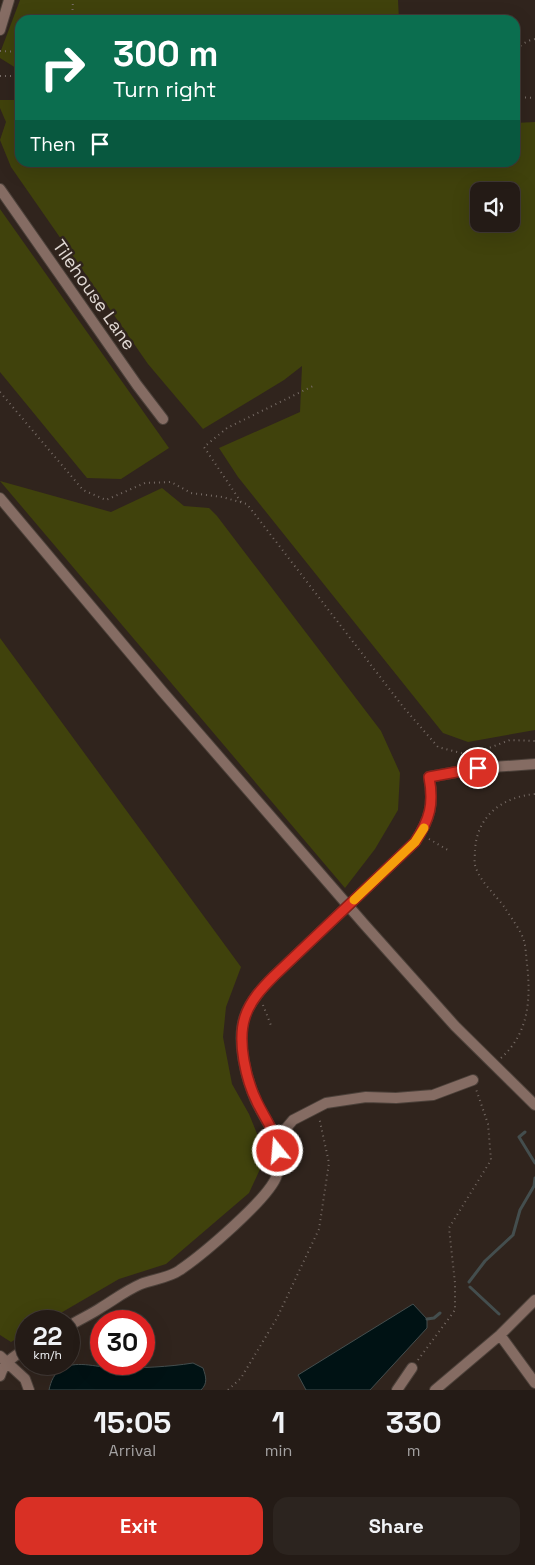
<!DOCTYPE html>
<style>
:root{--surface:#241b16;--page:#2c241f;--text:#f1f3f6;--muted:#a3a1a1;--line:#413935;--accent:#d93025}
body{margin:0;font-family:"Space Grotesk",sans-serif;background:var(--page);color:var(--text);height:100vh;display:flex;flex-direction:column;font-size:19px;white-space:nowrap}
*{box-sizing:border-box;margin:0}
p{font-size:16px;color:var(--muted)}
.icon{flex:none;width:28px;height:28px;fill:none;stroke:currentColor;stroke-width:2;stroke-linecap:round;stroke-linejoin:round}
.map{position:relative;height:1390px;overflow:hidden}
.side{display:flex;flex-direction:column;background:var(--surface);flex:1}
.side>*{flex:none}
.top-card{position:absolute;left:15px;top:15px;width:505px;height:152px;border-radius:15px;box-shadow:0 5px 20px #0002,0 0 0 1px var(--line);background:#0b6e4f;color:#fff;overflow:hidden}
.buttons{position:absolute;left:470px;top:182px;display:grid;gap:10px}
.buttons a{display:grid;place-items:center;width:50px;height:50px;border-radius:10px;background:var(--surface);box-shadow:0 5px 20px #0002,0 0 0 1px var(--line);font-size:25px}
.speed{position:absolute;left:15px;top:1310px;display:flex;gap:10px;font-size:25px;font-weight:700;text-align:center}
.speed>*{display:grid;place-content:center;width:65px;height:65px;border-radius:50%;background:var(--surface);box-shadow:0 5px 20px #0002,0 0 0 1px var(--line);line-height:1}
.speed small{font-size:12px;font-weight:400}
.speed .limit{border:8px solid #d22;background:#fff;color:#111}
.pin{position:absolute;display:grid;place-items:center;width:42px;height:42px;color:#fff;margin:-21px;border:2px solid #fff;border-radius:50%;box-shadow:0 1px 5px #0007}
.me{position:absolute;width:55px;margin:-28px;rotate:343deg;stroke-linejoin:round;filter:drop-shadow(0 0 4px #0008)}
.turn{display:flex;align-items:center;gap:18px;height:105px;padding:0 15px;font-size:22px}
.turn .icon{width:65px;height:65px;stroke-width:2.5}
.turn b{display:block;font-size:35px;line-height:42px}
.then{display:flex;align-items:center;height:48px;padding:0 15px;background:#0003;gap:10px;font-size:19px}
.eta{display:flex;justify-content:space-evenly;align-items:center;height:85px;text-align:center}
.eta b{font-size:30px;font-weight:600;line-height:35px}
.primary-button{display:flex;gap:10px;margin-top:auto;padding:10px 15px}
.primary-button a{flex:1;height:58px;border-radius:15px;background:var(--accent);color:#fff;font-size:20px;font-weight:600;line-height:58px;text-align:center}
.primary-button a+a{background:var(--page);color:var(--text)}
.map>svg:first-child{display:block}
.green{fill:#40420c;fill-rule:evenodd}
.water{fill:#001214;stroke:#444e4e}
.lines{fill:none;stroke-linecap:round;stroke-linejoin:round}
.stream{stroke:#444e4e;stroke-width:3}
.minor-casing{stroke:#4c413a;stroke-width:12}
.path{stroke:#766b65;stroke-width:2;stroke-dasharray:1 4;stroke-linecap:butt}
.minor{stroke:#856c63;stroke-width:10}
.minor-bridge-casing{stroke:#4c413a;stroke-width:12;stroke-linecap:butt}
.minor-bridge{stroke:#856c63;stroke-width:10}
.route-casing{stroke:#8d1f18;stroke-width:12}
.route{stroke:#d93025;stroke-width:9}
.slow{stroke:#f59e0b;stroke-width:9}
.labels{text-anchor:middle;stroke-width:5;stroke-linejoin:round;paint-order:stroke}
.street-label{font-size:18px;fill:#e1d9d4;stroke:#30241d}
</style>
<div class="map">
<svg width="535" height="1390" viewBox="0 0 535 1390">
<rect width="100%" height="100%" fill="#30241d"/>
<path class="green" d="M20 0H398L399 20H20V68H16L0 58V53Z
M0 100H20V162H515V123L535 122V730L468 742 443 733 238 477 219 448 300 412 302 366 284 380 203 429 148 364 11 167 0 140 6 122 0 108ZM479 191H511V224H479Z
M0 209 169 448 121 479 87 478 0 372Z
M0 481 111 512 162 488 184 506 209 508 217 516 381 731 400 773 398 810 375 849 345 888Z
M0 638 241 967 226 1007 223 1037 232 1084 249 1114 260 1141 261 1167 249 1193 166 1264 119 1279 47 1321H26V1333L11 1342 0 1335Z"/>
<path class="water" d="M413 1304 427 1319V1328L370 1390H306L298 1375Z
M193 1363 203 1368C206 1377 208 1383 201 1390H49C51 1381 54 1373 63 1368 78 1360 99 1368 116 1368 142 1368 168 1367 193 1363Z"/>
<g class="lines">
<path class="stream" d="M525 1132 519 1137 535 1163
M469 1282 485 1261 513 1235 520 1210 534 1186 535 1178
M470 1287 499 1314
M427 1319 434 1318 440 1313"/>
<defs>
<path id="minor" d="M0 30 9 0
M0 189 137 385 163 419
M0 498 162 691 364 924 455 1026 535 1105
M415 842C430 819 434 804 429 777L478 768 535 764
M277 1139 293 1120 326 1103 366 1097 396 1098 433 1095 473 1080
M69 1326C80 1319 92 1314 102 1307 115 1299 127 1290 141 1284 154 1279 169 1278 180 1270 202 1255 270 1198 277 1175 287 1145 268 1126 256 1101 246 1078 236 1040 245 1016 251 1000 262 988 274 976
M500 1335 535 1383
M0 1356 25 1379 29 1390
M0 1376C4 1362 14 1356 26 1349
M397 1390 412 1368
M435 1390 500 1335 535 1300"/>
</defs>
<use href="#minor" class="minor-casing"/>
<path class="path" d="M72 20 73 0
M0 51 20 52
M515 54C517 46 528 40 535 39
M0 76H20
M515 97 535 98
M0 392 83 490 106 500 145 483 171 482 191 493 222 497 247 504 404 708 438 747 465 754 481 751 510 740 535 741
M241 502 204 447 227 428 313 386
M429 839 448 850
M263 1005 272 1028
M501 1058C529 1033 531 999 527 964 526 956 526 948 524 941 521 930 511 918 505 908 496 895 479 881 475 865 474 861 475 854 475 850 477 816 502 797 535 794
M418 1360 455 1310V1283L449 1228 491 1160 488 1124 476 1089
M228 1390 241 1378 277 1318 319 1229 329 1163 319 1117"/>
<use href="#minor" class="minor"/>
<defs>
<path id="minor-bridge" d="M274 976 415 842"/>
</defs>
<use href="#minor-bridge" class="minor-bridge-casing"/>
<use href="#minor-bridge" class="minor-bridge"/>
</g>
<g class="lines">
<defs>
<path id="route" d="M278 1151C276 1132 265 1119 257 1102 246 1080 237 1041 245 1017 250 1001 262 988 274 976L415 842C430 819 434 804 429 777L478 768"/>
</defs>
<use href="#route" class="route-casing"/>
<use href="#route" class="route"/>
<path class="slow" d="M354 900 415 842 424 828"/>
</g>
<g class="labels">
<g class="street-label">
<text transform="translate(94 295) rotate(55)" y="6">Tilehouse Lane</text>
</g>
</g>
</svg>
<div class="buttons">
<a><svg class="icon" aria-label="sound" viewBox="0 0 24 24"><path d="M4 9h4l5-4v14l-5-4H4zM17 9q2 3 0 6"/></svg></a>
</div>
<div class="speed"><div>22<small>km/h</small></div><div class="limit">30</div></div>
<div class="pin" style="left:478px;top:768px;background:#d93025"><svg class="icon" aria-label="arrive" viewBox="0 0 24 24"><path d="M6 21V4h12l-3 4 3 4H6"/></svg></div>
<svg class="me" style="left:278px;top:1151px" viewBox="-20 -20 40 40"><circle r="17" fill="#d93025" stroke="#fff" stroke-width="3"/><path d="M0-11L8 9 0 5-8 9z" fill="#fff"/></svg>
<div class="top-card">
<div class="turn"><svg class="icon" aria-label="right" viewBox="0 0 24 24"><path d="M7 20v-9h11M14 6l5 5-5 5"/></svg><div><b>300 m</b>Turn right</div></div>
<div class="then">Then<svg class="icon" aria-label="arrive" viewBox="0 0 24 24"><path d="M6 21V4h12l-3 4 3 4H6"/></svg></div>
</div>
</div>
<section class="side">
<div class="eta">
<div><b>15:05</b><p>Arrival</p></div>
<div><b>1</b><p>min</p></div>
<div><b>330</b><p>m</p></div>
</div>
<div class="primary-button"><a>Exit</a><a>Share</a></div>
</section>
